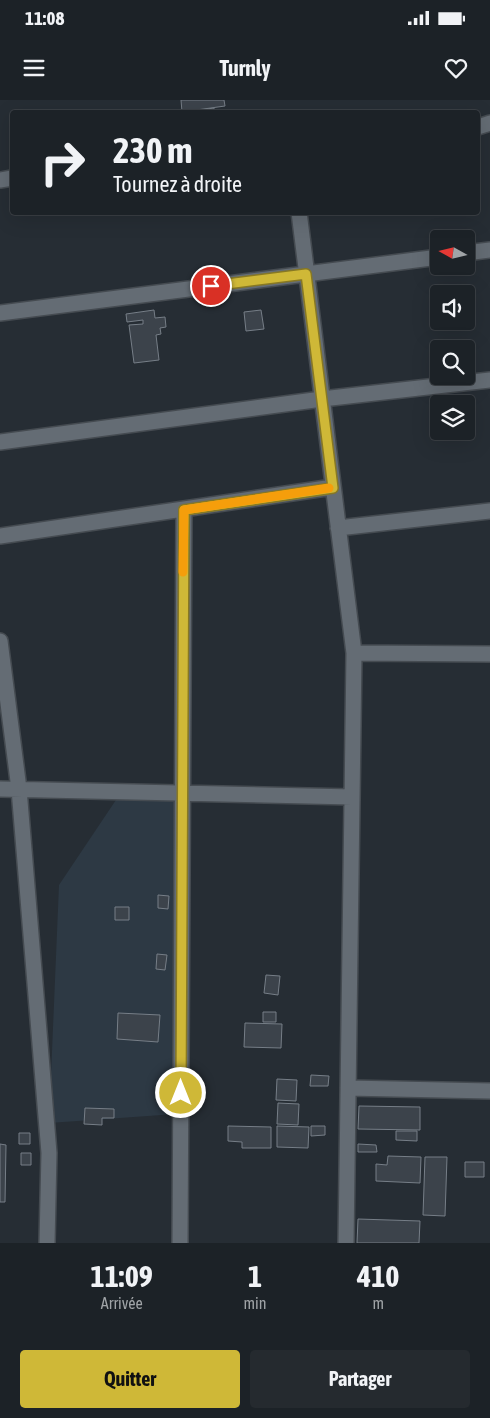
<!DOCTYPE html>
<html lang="fr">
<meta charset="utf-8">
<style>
:root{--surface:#1c2227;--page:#252a2f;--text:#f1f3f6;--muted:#a0a4a7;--line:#3a3f44;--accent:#cfb837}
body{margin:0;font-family:"Asap Condensed",sans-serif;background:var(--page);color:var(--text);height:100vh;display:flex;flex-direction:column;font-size:19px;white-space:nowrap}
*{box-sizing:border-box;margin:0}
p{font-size:16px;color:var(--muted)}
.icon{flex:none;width:28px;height:28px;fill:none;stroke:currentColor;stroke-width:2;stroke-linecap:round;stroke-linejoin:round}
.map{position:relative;height:1143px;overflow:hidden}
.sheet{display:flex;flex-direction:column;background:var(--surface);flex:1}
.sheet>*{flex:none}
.hud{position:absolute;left:10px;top:10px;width:470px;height:105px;border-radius:5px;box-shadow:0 5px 20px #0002,0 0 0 1px var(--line);background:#1c2227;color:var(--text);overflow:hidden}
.needle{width:32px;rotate:278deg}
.buttons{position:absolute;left:430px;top:130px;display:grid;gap:10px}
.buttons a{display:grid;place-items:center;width:45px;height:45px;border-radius:5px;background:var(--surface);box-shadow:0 5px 20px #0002,0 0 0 1px var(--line);font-size:25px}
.pin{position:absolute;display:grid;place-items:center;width:42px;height:42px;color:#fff;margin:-21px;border:2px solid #fff;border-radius:50%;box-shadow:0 1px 5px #0007}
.me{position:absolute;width:55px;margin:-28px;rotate:0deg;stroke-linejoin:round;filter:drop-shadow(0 0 4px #0008)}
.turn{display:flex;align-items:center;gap:18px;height:105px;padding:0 20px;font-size:22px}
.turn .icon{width:65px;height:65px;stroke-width:2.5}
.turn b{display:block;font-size:35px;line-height:42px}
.eta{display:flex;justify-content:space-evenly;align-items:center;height:85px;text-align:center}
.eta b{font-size:30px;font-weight:700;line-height:35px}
.action{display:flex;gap:10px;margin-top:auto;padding:10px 20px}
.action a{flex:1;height:58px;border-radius:5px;background:var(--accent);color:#111;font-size:20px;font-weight:700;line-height:58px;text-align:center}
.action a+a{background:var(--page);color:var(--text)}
.status{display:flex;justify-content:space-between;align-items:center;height:35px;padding:0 25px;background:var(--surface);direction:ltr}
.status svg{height:14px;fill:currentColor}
header{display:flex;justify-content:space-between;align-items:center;height:65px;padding:0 20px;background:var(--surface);font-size:22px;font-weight:700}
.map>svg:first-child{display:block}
.built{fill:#2d3944}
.building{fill:#3c434b;stroke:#767e87}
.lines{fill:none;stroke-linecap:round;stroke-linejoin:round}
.minor-casing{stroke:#454b51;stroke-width:18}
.minor{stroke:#646c74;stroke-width:15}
.route-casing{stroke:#877824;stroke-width:12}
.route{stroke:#cfb837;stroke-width:9}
.slow{stroke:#f59e0b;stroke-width:9}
</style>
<div class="status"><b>11:08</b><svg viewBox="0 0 49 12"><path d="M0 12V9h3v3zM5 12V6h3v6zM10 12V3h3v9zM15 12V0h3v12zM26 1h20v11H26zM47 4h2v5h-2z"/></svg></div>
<header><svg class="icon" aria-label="menu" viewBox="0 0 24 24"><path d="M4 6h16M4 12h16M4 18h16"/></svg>Turnly<svg class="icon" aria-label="heart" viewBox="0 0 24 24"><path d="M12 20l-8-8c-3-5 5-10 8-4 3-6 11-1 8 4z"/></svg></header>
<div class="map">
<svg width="490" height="1143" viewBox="0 0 490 1143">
<rect width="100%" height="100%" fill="#262d34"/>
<path class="built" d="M124 688 178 693 176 1014 49 1023 59 785Z"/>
<path class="building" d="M181 0H224L225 6 182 12Z
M214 8V12H193V11Z
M154 210 155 218 165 217 166 227 160 228 161 234 156 235 159 260 134 263 129 225 143 224V220L127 222 126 214Z
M261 210 264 229 246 231 244 212Z
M158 795 169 796 168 809 158 808Z
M115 807H129V820H115Z
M157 854 167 855 165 870 156 869Z
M266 875 280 876 278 895 264 893Z
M263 912H276V922H263Z
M118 913 160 915 158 942 117 939Z
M245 923 282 924 281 948 244 947Z
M311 975 329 976 328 986H310Z
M277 979 297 980 296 1001 276 1000Z
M278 1003 299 1004 298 1025 277 1024Z
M359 1006 420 1007V1030L358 1029Z
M85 1008 114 1009V1018H102V1025L84 1024Z
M228 1026 271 1027V1048H242V1042L228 1041Z
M277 1026 309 1027 308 1048 277 1047Z
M311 1026H325V1035L311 1036Z
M396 1031H417V1041L396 1040Z
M19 1033H30V1044H19Z
M0 1044 6 1045 5 1102H0Z
M358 1044 376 1045 377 1052H358Z
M21 1053H31V1065H21Z
M388 1056 421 1057 420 1083 376 1081V1064L387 1065Z
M425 1057H447L445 1116 423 1115Z
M465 1062H484V1077H465Z
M358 1119 420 1121 419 1143H357Z"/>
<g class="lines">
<defs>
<path id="minor" d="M478 27 490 23
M0 80 12 78
M299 112 354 553 346 1143
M466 153 490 150
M0 213 439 157
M0 342 322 299 490 280
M338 428 490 411
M0 436 333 387
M0 541 19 689 49 1053 47 1143
M354 553 490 554
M0 689 352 697
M348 988 490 991
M180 1143 184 409"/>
</defs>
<use href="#minor" class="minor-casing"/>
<use href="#minor" class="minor"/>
</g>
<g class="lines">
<defs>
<path id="route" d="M181 993 184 410 333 388 306 174 211 186"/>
</defs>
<use href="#route" class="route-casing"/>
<use href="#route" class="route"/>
<path class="slow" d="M183 472 184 410 329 388"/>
</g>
</svg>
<div class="buttons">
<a><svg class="needle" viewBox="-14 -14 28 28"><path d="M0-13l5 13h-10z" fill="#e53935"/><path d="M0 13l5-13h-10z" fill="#a0a4a7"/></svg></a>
<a><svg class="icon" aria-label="sound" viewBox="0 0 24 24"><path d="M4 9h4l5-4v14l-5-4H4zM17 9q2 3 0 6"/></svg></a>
<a><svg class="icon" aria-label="search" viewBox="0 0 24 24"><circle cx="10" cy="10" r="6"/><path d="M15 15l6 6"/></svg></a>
<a><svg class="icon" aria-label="layers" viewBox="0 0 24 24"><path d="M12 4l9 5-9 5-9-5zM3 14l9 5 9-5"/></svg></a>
</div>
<div class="pin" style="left:211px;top:186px;background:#d93025"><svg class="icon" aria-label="arrive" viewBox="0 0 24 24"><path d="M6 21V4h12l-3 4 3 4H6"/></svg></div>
<svg class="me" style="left:181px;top:993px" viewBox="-20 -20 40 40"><circle r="17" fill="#cfb837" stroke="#fff" stroke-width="3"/><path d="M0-11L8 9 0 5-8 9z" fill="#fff"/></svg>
<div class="hud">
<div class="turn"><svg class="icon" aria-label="right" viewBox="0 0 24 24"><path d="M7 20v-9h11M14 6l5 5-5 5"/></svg><div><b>230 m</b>Tournez à droite</div></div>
</div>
</div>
<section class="sheet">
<div class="eta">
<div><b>11:09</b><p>Arrivée</p></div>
<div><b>1</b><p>min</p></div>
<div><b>410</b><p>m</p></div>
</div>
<div class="action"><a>Quitter</a><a>Partager</a></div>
</section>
